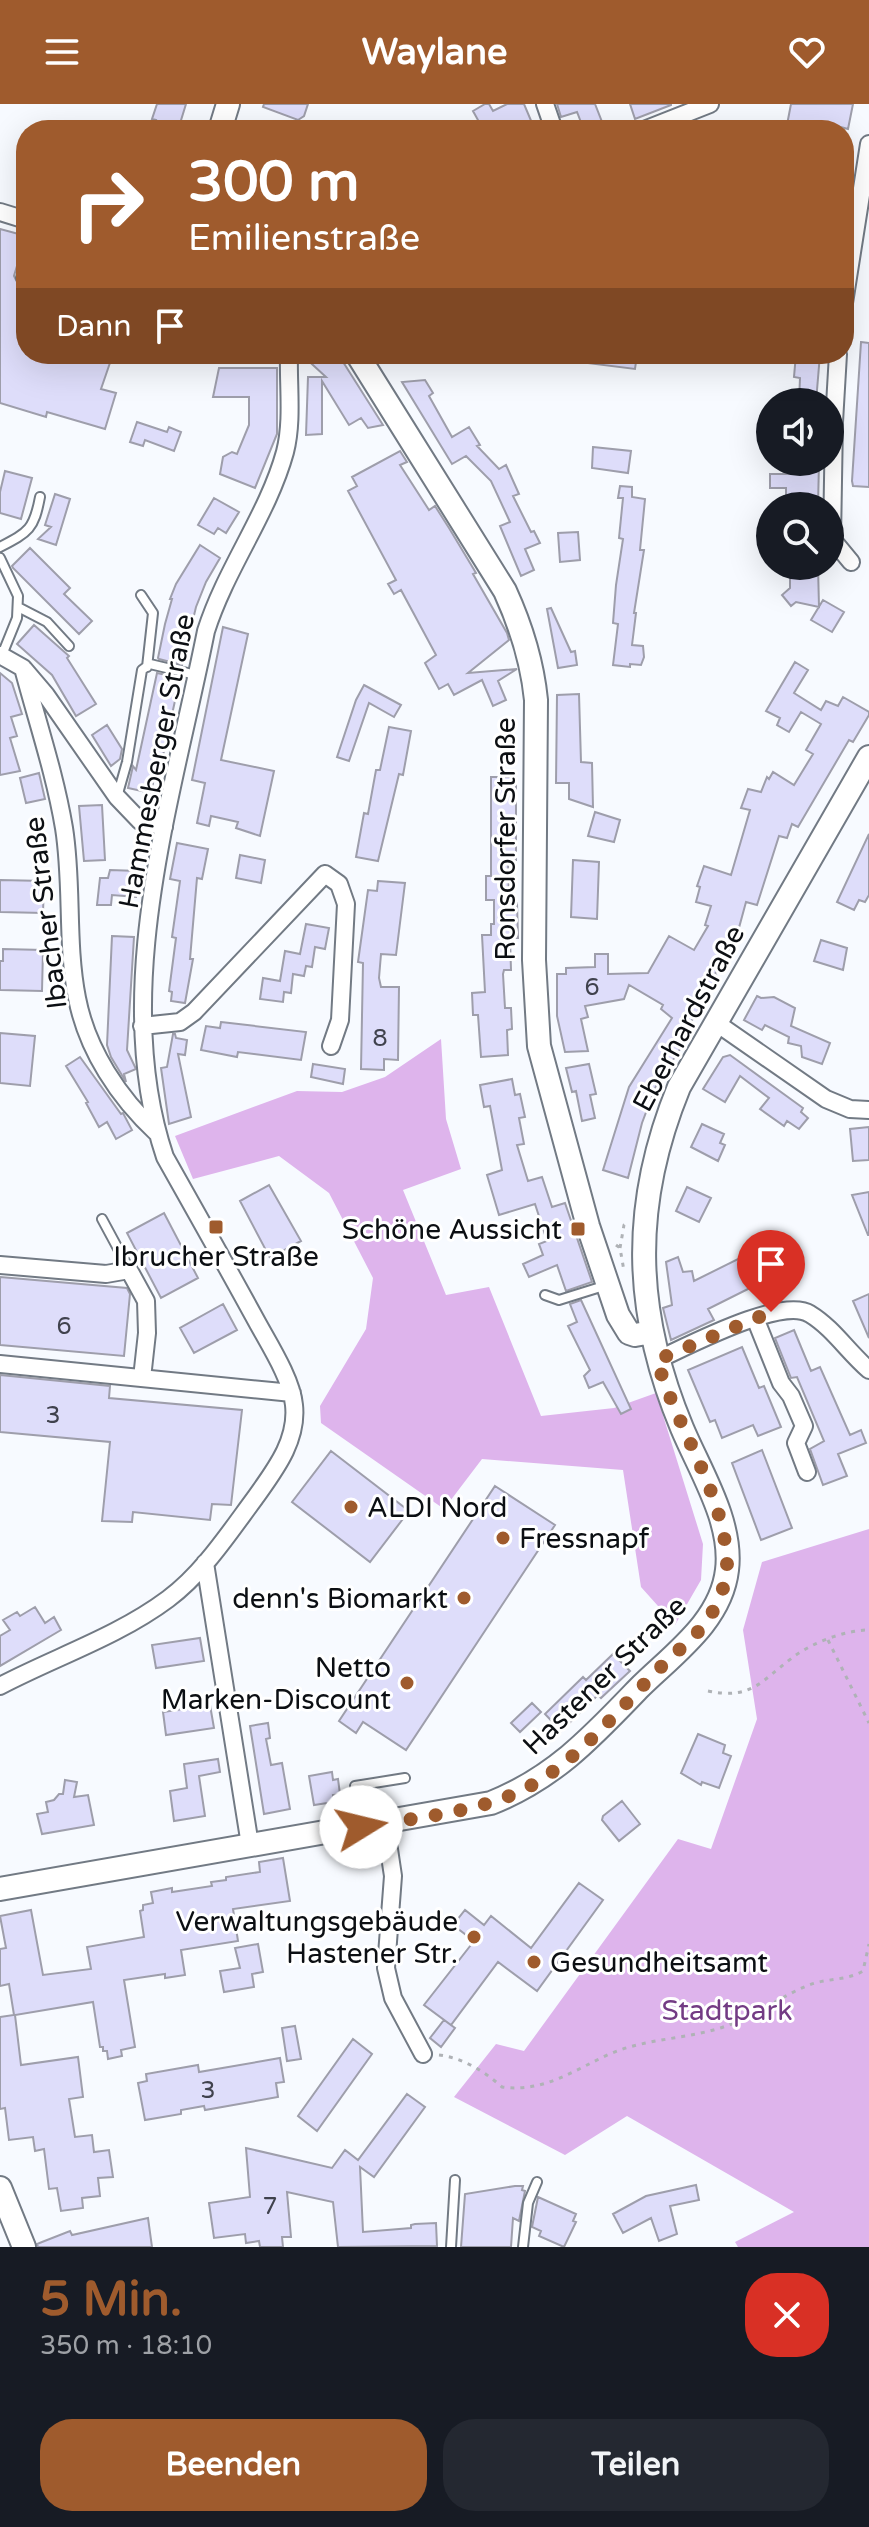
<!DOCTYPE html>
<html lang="de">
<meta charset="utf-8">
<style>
:root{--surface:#171b24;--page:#242831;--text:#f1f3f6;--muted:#9ea1a6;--accent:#9f5b2d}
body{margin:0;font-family:"Varela Round",sans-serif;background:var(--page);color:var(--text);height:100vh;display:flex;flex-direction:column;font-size:30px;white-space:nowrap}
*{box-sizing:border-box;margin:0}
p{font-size:26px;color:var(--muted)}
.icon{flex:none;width:44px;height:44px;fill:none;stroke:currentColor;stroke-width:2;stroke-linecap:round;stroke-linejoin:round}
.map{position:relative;height:2143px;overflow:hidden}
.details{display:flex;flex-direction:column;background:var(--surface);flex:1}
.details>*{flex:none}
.banner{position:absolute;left:16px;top:16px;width:838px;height:244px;border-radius:32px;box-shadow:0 8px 32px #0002;background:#9f5b2d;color:#fff;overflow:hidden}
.controls{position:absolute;left:756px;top:284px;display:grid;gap:16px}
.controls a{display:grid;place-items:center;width:88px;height:88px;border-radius:50%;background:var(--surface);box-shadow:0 8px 32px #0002;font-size:40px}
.pin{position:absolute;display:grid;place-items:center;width:68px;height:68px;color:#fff;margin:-82px -34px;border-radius:50% 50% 50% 0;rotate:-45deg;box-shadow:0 0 8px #0007}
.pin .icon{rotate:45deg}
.me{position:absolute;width:88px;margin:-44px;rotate:81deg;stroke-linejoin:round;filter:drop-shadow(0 0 6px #0008)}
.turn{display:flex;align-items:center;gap:28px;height:168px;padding:0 40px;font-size:36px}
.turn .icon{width:104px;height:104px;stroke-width:2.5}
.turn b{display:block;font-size:56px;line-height:68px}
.then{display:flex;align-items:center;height:76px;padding:0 40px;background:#0003;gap:16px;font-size:30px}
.round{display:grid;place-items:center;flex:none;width:84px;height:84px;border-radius:32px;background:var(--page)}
.head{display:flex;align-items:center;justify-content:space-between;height:136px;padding:0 40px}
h1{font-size:48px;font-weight:700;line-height:60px;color:var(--accent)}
.cta{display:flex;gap:16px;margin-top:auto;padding:16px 40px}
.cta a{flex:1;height:92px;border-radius:32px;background:var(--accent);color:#fff;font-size:32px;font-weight:700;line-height:92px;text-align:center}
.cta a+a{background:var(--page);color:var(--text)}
header{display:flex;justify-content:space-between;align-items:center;height:104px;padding:0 40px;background:var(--accent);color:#fff;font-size:36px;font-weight:700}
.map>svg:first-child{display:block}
.green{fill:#deb4ec}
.building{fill:#deddfa;stroke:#9e9eab;stroke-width:2}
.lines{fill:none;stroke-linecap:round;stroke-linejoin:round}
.lane-casing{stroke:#727a84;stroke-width:12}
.street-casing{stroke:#727a84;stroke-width:20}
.secondary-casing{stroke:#727a84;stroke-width:26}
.path{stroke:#afb2b6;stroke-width:3;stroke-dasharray:4 6;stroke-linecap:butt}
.lane{stroke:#fff;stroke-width:8}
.street{stroke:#fff;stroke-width:16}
.secondary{stroke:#fff;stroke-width:22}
.route{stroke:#9f5b2d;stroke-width:14;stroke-dasharray:0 25.2}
.poi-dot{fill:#9f5b2d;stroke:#fff;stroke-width:3}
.labels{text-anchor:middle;stroke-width:6;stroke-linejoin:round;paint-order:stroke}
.number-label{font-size:24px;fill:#40424d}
.street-label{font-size:28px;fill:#0c0f13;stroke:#fff}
.poi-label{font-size:28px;fill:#0c0f13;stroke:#fff;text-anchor:end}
.park-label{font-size:28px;fill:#733b84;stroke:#fff}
</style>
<header><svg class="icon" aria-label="menu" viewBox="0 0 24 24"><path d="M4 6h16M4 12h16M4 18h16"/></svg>Waylane<svg class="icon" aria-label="heart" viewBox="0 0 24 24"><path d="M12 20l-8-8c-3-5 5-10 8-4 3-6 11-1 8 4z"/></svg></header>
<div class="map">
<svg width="869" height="2143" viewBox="0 0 869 2143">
<rect width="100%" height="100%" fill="#f7faff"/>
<path class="green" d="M441 935 446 1015 461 1065 403 1086 446 1191 489 1183 541 1312 614 1304 656 1289 703 1440 701 1476 675 1521 641 1483 623 1366 482 1355 444 1405 321 1319 320 1302 366 1225 373 1174 329 1089 279 1052 193 1075 175 1032 297 987 342 988 385 973Z
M869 1425V2143H738L735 2138 794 2108 627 2012 565 2051 454 1993 496 1940 524 1947 678 1735 711 1745 757 1615 743 1526 762 1458Z"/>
<path class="building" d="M157 0H186L178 26H153L156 16 152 15Z
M264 0H308L304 12 298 16 263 3Z
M485 0H489L493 7 507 0H524L535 26H460L478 16 473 7Z
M557 0H595L604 23 584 26 577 8 561 13Z
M630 0H671V1L635 15Z
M791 0H853L848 25 837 22 836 26H786Z
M0 125 26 132 14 172 18 180 26 179 22 201 26 202V228L22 242 26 244V250H113L101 285 116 289 105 325 47 308 46 313 0 299Z
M861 238 869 239V383L853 382 852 377Z
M301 250H338L383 321 368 324 361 314 349 321 322 277V330L306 331 308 273H326Z
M580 250 637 251 635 265 579 258Z
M796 250H820L816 298H799L800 274 794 273Z
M219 264H277V330L255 384 220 370 223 353 232 348 237 350 249 321V293H213Z
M425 276 433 289 429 292 452 333 469 323 480 341 477 342 499 365 506 361 519 390 513 392 531 428 534 427 540 439 525 445 534 466 521 472 500 422 510 418 491 377 466 352 452 360 402 278Z
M137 318 167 328 169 323 181 328 174 347 145 336 143 342 130 338Z
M593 343 631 347 628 369 592 364Z
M400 347 407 358 400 361 429 406 435 402 449 424 476 469 473 470 507 529 509 536 468 569 517 565 498 577 506 596 493 602 482 576 454 591 448 580 439 585 425 559 436 551 401 486 394 490 388 480 396 476 348 387 357 382 352 373Z
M797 358H819L818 402H792V398H786V384H770V370H796Z
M5 367 32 374 21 415 0 409V388Z
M620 382 632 383V393L645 395 640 446H644L634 509H636L632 541 643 542 644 553 641 561 630 560V563L613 561 618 520 613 519 616 481 623 435 619 434 623 394H618Z
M55 390 70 395 56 441 38 435 51 423 45 421Z
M214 394 239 408 226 429 218 424 214 430 198 421Z
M578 428 580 456 560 458 558 429Z
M200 441 220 454 206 478 196 503 182 561 159 555 158 554 165 520 172 495H170L176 480Z
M30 444 70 484 64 490 92 517 79 530 13 464 12 462Z
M794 462H818L819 503 796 498 791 502 782 491 790 484V466H794Z
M823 496 844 508 832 528 811 516Z
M551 504 571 548 575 547 577 561 558 564 547 505Z
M34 521 69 552 67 554 96 600 76 612 52 571 17 540Z
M223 523 248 530 221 656 274 667 260 732 236 724 238 718 211 712 209 722 197 719 205 679 192 676Z
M795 558 808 566 794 589 821 606 826 597 838 602 843 593 869 608V611L853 638 849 636 798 723 792 720 787 734 779 732 757 801 746 798 737 831 715 870 717 872 715 878 702 893 698 907 677 939 682 942 656 982 642 1019 628 1074 603 1066 629 983 672 914 661 905 663 901 629 881 624 895 585 902 588 913 581 915 588 947 565 948 557 912V870H566V864L595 863V850H608V870L648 869 669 832 694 846 708 822 705 821 711 802 696 798 700 783 697 782 704 762 731 771 750 706 741 704 748 685 761 688 767 673 769 675 773 668 794 681 813 650 806 646 821 620 801 608 789 628 777 621 780 614 766 607Z
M0 569 12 579 22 610 11 613 17 632 10 634 20 667 0 671Z
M157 569 180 574 162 656 158 655 151 689 128 684 133 662 136 666Z
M364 581 401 601 394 613 369 599 349 657 337 653 356 596Z
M579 590 581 658 592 659 593 703 569 695V679H556L557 591Z
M107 621 122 645 120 655 111 662 92 631Z
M389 623 411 627 403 671 399 670 378 757 356 753 364 709 368 710 376 666H380Z
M39 669 45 695 26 699 20 674Z
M491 673H516V756H508L509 799H517L518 834H510L511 866H504L503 870 505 904H511L512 925 507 926 508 951 481 953 478 911H473L472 889 485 888 482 831H491V820H494V796H486V772H491Z
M102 701 105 756 84 757 79 702Z
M595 708 620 716 614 738 588 732Z
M869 730V791L865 798 859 796 854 806 837 798Z
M177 739 208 745 202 775 197 774 190 855H193L185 899 171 897 172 888 169 887 176 834 172 833 180 777 170 775Z
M240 751 265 756 261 779 236 774Z
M573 756 599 758 597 815 571 813Z
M110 766 138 767 136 793 112 791 111 801H97L100 774H108Z
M0 776 44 777 43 809 0 808Z
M378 777 405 779 396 851 381 850 379 874 381 883H399L398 956 384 955V966L361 965 363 859 358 858 368 786 377 787Z
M306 820 329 824 325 845 315 843 312 863 306 862 304 872 293 870 291 889 284 888 283 898 260 895 263 874 280 877 285 847 300 850Z
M112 832 134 833 127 946 136 965 124 970 126 978 111 953 107 941Z
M821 836 847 844 843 866 814 857Z
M3 845 43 846 42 887 0 886V857H3Z
M757 892 761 894 774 893 795 904 791 922 830 939 822 960 802 953 801 942 788 939 789 933 765 921 762 926 744 916Z
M221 918 306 928 301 956 238 948 237 953 201 946 206 922 220 924Z
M0 929 35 932 30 982 0 979Z
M173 930H175L176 934 187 936 185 951 178 950 191 1013 169 1020 161 964 167 963Z
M730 951 803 1004 801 1008 808 1014 799 1025 787 1017 784 1022 760 1005 769 994 740 972 725 998 703 985 723 953Z
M80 953 121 1010 123 1009 132 1026 116 1035 107 1018 99 1023 86 999 88 998 66 962Z
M313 960 345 965 343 980 311 973Z
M589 960 596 990 590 991 595 1014 582 1017 576 987 572 988 566 964Z
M512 975 515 991 520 990 525 1013 519 1014 524 1040 517 1041 528 1077 542 1073 552 1103 565 1099 592 1178 566 1187 557 1161 529 1173 523 1160 543 1151 539 1140 547 1137 535 1100 499 1111 487 1071 502 1066 490 1002 484 1003 480 981Z
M702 1020 724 1030 720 1039 725 1041 718 1057 691 1043Z
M869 1023V1056L853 1057 850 1025Z
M269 1081 301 1137 270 1154 240 1097Z
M687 1083 711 1094 699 1118 676 1107Z
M869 1088V1131H868L852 1091Z
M164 1109 198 1174 161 1194 127 1129Z
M678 1153 683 1168 692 1167 694 1177 740 1154 754 1182 708 1205 714 1216 671 1236 663 1204 672 1201 666 1158Z
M0 1173 127 1184 130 1190 124 1252 0 1241Z
M869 1190V1234L853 1197Z
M581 1196 631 1305 621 1310 603 1278 589 1284 584 1272 590 1266 568 1222 577 1218 570 1200Z
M223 1200 237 1226 194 1249 180 1224Z
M794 1226 811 1267 820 1263 850 1331 861 1326 866 1339 838 1350 847 1372 823 1381 810 1345 824 1337 797 1273 791 1274 775 1234Z
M742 1243 759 1284 764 1282 781 1323 758 1332 753 1321 722 1334 715 1316 710 1318 688 1266Z
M0 1271 110 1282 109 1294 242 1306 231 1401 212 1400 210 1416 133 1408 132 1418 102 1417 110 1338 0 1328Z
M762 1346 792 1424 761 1436 732 1359Z
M331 1347 409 1407 370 1458 292 1398Z
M495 1382 555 1421 406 1646 363 1618 356 1629 339 1617Z
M35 1503 45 1519 54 1513 61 1526 0 1562V1532L10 1526 3 1516 17 1508 20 1512Z
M200 1534 204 1557 156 1564 152 1541Z
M613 1550 630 1567 601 1594 598 1591 561 1627 545 1610 583 1573 586 1576Z
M532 1599 541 1608 520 1628 511 1619Z
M210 1601 214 1624 166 1631 163 1608Z
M268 1619 270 1634 266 1635 271 1661 282 1659 290 1705 264 1710 250 1622Z
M698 1630 725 1641 723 1649 731 1652 719 1684 702 1678 701 1681 681 1669Z
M218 1655 220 1668 199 1672 205 1712 174 1717 170 1687 187 1684 184 1660Z
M332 1668 333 1676 338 1675 340 1690 333 1691 334 1698 314 1701 309 1672Z
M65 1676 77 1678 74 1693 88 1691 94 1721 42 1730 37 1710 48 1708 46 1698 54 1696 59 1690H63Z
M622 1697 640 1720 619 1737 602 1716 603 1712Z
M283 1754 290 1797 233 1805 238 1837 181 1846 185 1871 165 1874V1870L124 1876 135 1943 121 1946 122 1952 108 1955 107 1947H103V1943H100L93 1898 15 1911 21 1961 78 1953 83 1993 69 1995 75 2033 92 2031 94 2048 109 2046 113 2073 98 2074 100 2092 82 2094 83 2104 61 2107 57 2084 49 2085 44 2045 35 2047 33 2033 9 2036 5 2004 0 2005V1913L14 1911 9 1880 0 1882V1845L6 1844 0 1812 31 1806 43 1871 91 1865 87 1843 144 1833 140 1807 143 1806V1801L153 1799 151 1788 172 1784V1788L212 1782 211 1778 226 1776V1773L260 1768 259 1758Z
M579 1779 603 1796 537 1887 498 1858 451 1921 424 1901 474 1837 453 1821 465 1806 484 1821 491 1812 531 1844Z
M258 1840 263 1868 252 1870 254 1883 224 1888 220 1867 240 1864 235 1844Z
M444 1916 455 1924 441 1943 430 1934Z
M295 1922 301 1955 287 1957 282 1924Z
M353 1935 372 1950 317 2027 298 2012Z
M280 1954 284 1978 276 1979 278 1993 205 2006 204 2002 181 2006V2010L145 2016 138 1979 147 1977 146 1970 198 1961 199 1968Z
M407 1990 425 2003 374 2073 360 2063 363 2128 411 2124V2121L415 2120 436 2119 437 2142 338 2143 333 2098 287 2088 291 2133H282L283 2143H260L259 2137 246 2139 245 2130 214 2134 209 2099 250 2093 246 2044 332 2064 345 2046 358 2056Z
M696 2081 699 2096 670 2102 677 2130 659 2137 651 2114 623 2129 613 2110 646 2092Z
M515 2082H523L522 2086 525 2087 519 2117 513 2114 511 2143H461L465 2090Z
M538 2093 576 2110 573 2117 576 2118 564 2143 539 2132 541 2127 532 2123Z
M148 2114 152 2143H38L37 2140 42 2138 70 2127 72 2131Z"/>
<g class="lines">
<defs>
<path id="lane" d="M21 174 26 158
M0 443C29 428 34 425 40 393
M0 454 18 492 17 514 2 551
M141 491 153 509 147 563
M18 503 47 518 69 542
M117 693 127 658 142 566 150 560 196 571
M102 1115 129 1165
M545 1191 559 1196 607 1181
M360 1722 355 1682 405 1674
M451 2143 455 2076
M523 2143 528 2099 537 2078"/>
<path id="street" d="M545 0 554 26
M644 26 710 0
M0 108 26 116
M844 199 869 40
M838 250 834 318 832 435 851 458
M0 551 23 564 46 591 117 693 140 717 164 723
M23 564C37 617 55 670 64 724 73 780 66 838 77 894 87 946 119 994 157 1029
M715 918 826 995 850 1005 869 1006
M142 922 180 918 194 908 325 770 339 780 346 800 340 916 331 942
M0 1161 106 1170 129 1166 146 1197 147 1229 142 1274
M755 1214 781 1279 791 1292 804 1322 796 1339 807 1368
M657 1256C688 1242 782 1192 810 1210 833 1224 848 1248 869 1266
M0 1260 292 1289
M205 1459 250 1741
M0 1582C55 1553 117 1533 168 1495 203 1469 229 1429 255 1394 274 1367 298 1337 294 1301 292 1276 269 1240 257 1218 227 1163 196 1108 165 1053 109 887 173 693 206 527 226 464 268 410 285 348 293 317 288 282 289 250
M392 1717 387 1732 393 1772 386 1864 393 1894 423 1950"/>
<path id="secondary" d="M220 26 228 0
M357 250 505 487C521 522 532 556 536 596L534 856 539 942 588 1122 618 1211 629 1229 635 1231 652 1228
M0 1785 491 1699C554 1674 592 1633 638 1585 672 1551 721 1518 727 1466 733 1418 700 1367 682 1324 633 1207 631 1100 679 983L869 653
M0 2084 24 2143"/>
</defs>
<use href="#lane" class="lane-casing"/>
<use href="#street" class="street-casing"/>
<use href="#secondary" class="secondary-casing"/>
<path class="path" d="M616 1141 620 1144 624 1167
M620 1144 624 1121 627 1119
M828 1536 869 1619
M708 1587C752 1596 761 1577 792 1554 811 1539 845 1526 869 1526
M439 1951C463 1954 484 1967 502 1983 545 1989 575 1965 612 1949 648 1934 690 1935 726 1922 756 1912 781 1892 809 1881 827 1874 846 1877 863 1867L869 1840"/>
<use href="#lane" class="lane"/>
<use href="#street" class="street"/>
<use href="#secondary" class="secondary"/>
</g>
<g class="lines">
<path class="route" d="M361 1723C412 1714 466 1710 514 1690 572 1665 616 1608 660 1564 673 1550 691 1537 703 1522 716 1506 727 1481 727 1461 726 1392 676 1323 657 1256L771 1208"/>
</g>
<g class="poi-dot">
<rect x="208" y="1115" width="16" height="16" rx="4"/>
<rect x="570" y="1117" width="16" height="16" rx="4"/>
<circle cx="351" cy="1403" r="8"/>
<circle cx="503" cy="1434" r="8"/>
<circle cx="464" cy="1494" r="8"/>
<circle cx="407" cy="1579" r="8"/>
<circle cx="474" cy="1833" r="8"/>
<circle cx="534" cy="1858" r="8"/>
</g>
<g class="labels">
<g class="number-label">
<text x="592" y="891">6</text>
<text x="380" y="942">8</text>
<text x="64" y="1230">6</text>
<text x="53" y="1319">3</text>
<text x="208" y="1994">3</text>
<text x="270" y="2110">7</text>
</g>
<g class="street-label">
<text transform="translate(156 657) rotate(-79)" y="10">Hammesberger Straße</text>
<text transform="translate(505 735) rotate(-90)" y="10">Ronsdorfer Straße</text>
<text transform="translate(45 809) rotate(-97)" y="10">Ibacher Straße</text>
<text transform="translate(688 914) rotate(-62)" y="10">Eberhardstraße</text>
<text transform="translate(604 1571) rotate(-44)" y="10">Hastener Straße</text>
</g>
<g class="poi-label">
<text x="562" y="1135">Schöne Aussicht</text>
<text x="216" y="1162" text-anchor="middle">Ibrucher Straße</text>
<text x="367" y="1413" text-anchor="start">ALDI Nord</text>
<text x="519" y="1444" text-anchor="start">Fressnapf</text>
<text x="448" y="1504">denn's Biomarkt</text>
<text x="391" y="1573">Netto<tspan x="391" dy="32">Marken-Discount</tspan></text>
<text x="458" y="1827">Verwaltungsgebäude<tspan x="458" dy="32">Hastener Str.</tspan></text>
<text x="550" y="1868" text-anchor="start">Gesundheitsamt</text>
</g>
<g class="park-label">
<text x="727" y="1916">Stadtpark</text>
</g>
</g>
</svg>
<div class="controls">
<a><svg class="icon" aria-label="sound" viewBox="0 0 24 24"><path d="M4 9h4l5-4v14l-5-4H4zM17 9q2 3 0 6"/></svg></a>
<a><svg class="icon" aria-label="search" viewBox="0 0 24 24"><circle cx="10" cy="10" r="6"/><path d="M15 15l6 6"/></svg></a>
</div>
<div class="pin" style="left:771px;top:1208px;background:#d93025"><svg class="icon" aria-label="arrive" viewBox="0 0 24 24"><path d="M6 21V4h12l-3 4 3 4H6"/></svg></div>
<svg class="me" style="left:361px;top:1723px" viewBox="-20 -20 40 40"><circle r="19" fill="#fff"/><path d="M0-13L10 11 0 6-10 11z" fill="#9f5b2d"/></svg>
<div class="banner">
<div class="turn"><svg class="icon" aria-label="right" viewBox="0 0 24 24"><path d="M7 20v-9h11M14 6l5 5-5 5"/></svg><div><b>300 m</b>Emilienstraße</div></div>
<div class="then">Dann<svg class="icon" aria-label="arrive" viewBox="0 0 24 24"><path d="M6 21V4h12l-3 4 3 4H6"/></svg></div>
</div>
</div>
<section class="details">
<div class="head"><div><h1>5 Min.</h1><p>350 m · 18:10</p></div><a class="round" style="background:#d93025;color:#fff"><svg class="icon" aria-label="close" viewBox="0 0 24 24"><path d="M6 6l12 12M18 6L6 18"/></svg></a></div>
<div class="cta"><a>Beenden</a><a>Teilen</a></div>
</section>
